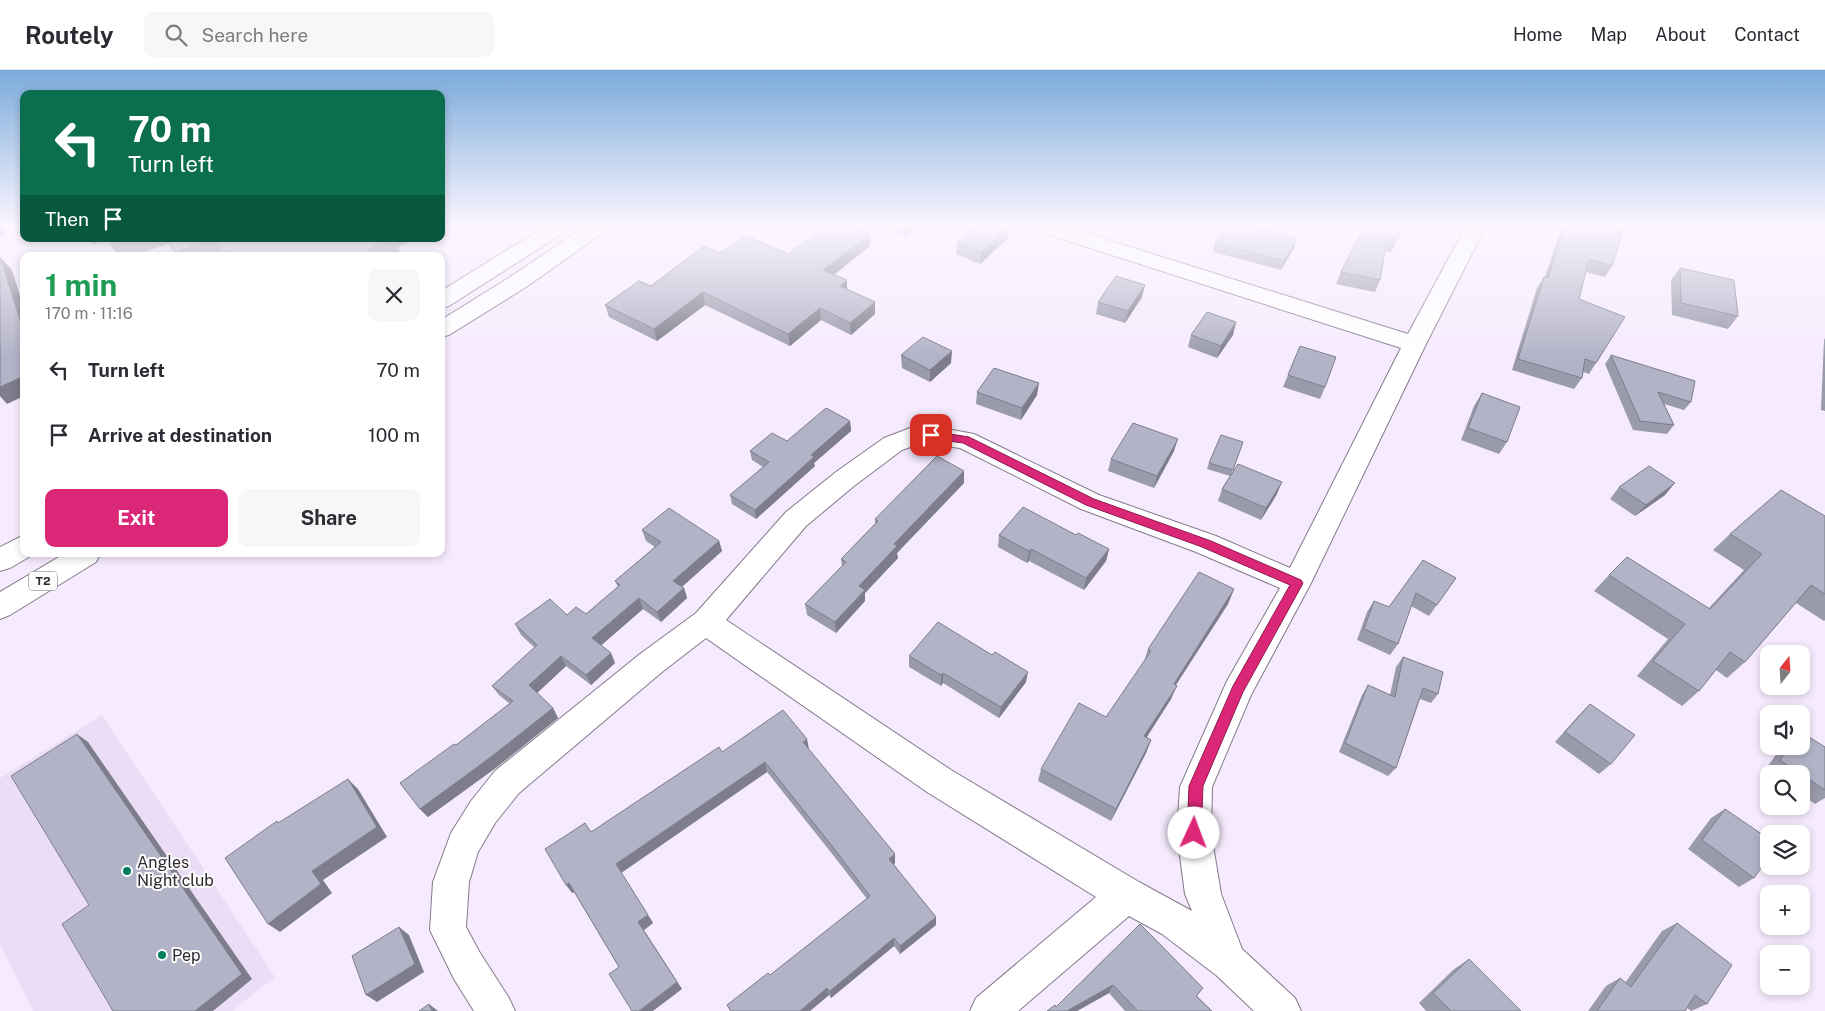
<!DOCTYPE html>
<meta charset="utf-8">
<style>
:root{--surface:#fff;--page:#f7f7f7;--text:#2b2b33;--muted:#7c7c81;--line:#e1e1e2;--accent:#db2777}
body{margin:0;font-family:"Public Sans",sans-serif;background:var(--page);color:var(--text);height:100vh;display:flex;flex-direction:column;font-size:19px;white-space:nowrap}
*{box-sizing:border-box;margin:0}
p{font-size:16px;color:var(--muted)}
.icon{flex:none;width:28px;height:28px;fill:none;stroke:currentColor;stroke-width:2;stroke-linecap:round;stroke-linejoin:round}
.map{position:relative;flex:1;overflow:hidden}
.drawer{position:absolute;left:20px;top:182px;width:425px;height:305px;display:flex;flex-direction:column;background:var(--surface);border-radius:10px;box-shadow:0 2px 8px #0003}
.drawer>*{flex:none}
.hud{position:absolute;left:20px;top:20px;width:425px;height:152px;border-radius:10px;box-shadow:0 2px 8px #0003;background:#0b6e4f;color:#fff;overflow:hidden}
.needle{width:32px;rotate:17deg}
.buttons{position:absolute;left:1760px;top:575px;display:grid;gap:10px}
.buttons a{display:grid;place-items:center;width:50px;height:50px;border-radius:10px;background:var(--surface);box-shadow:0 2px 8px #0003;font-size:25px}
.pin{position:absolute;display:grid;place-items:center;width:42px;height:42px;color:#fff;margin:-21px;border-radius:10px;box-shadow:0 2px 8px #0006}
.me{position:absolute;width:55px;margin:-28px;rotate:2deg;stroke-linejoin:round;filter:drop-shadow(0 0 4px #0008)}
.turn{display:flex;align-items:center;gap:18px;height:105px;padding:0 25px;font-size:22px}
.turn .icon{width:65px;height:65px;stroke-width:2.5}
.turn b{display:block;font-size:35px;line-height:42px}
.then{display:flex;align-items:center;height:48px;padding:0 25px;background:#0003;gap:10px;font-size:19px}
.round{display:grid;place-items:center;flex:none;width:52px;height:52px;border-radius:10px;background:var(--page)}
.head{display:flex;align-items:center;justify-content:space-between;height:85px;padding:0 25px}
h1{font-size:30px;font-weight:700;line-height:38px;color:#1e9e55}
.primary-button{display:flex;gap:10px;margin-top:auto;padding:10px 25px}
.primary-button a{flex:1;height:58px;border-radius:10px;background:var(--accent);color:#fff;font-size:20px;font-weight:700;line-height:58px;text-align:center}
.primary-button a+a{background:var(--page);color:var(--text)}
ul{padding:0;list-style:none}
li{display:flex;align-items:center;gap:15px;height:65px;padding:0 25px}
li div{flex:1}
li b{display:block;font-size:19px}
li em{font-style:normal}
header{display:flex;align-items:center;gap:30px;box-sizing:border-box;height:70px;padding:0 25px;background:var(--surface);border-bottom:1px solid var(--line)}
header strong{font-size:24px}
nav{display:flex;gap:28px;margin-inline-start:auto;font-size:18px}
.search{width:350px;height:45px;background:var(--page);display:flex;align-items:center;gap:12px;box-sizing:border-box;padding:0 18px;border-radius:10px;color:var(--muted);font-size:19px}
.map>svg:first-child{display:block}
.built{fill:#ebddf6}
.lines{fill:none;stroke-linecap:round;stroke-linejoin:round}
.minor-casing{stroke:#847a8b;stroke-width:2}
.trunk-casing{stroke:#847a8b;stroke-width:2}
.minor{fill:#fff;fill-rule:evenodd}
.trunk{fill:#fff;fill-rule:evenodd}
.wall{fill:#999aab}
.shaded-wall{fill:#7d7d8b}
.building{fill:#b2b3c7;stroke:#7d7d8b}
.route{fill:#db2777;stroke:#8e194d}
.poi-dot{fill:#007e5e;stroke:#fdfdfd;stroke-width:2}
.labels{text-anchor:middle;stroke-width:4;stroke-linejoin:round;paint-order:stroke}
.shield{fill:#fdfdfd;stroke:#6b696e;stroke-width:1}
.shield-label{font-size:12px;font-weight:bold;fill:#2d2930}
.near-poi-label{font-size:16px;fill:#2d2930;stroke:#fdfdfd;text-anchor:start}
</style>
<header>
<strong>Routely</strong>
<div class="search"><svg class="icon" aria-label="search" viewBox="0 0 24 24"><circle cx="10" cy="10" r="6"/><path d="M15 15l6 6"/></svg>Search here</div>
<nav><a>Home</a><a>Map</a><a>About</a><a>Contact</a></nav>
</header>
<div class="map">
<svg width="1825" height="941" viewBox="0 0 1825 941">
<rect width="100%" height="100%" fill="#f6ebfe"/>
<path class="built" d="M102 645 275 907 232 941H33L0 875V708Z"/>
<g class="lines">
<defs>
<path id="minor" d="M1031 156H1063L1408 264 1466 156H1486L1426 274 1311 513 1251 625 1212 717 1211 763 1221 824 1242 879 1295 928 1301 941H1254L1216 905 1162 864 1129 846 1018 941H970L976 928 1096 827 927 722 706 568 662 602 519 723 495 753 478 782 469 812 466 857 480 883 509 928 515 941H474L454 909 430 860 433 812 451 763 471 731 495 701 640 584 696 543 786 442 836 402 884 368 913 357 931 356 974 364 1099 425 1216 466 1290 498 1401 278 1034 160ZM931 374 960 378 1081 439 1196 482 1280 518 1227 611 1180 717 1177 763 1185 824 1192 841 1139 812 951 700 726 550 806 456 854 416 902 380 916 375Z"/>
<path id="trunk" d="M546 156H571L568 160 449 236 441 238V221Z
M586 156H610L607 160 526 217 449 265 441 267V250L510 207Z
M24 465V484H34L10 498 0 501V477Z
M64 484H100L96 492 10 545 0 549V522Z"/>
</defs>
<use href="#minor" class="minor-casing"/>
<use href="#trunk" class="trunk-casing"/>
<use href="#minor" class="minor"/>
<use href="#trunk" class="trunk"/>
</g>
<path class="wall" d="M883 156H918L906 166Z
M1009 156 1008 168 980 194 956 184 957 172Z
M1403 156 1391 183 1385 181 1380 210 1375 222 1336 214 1341 202Z
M1562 156H1625L1612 196 1605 207 1586 202 1579 229 1596 293 1589 304 1583 302 1582 308 1574 319 1512 300 1537 218 1544 207H1545Z
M870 164V176L834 205 847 219 875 244 851 265 821 250 790 276 705 235 657 271 609 247 605 235 651 216 788 184Z
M90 169H415L398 177 400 181 390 186H228L222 182 211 186H177L168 174 108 170 94 174Z
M1215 172 1294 178 1281 200 1213 182Z
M1680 198 1738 246 1728 259 1672 245 1671 210Z
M1142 227 1125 253 1096 244 1098 232Z
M1236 252 1233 265 1217 288 1188 277 1191 265Z
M1825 268V341L1821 340 1824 270Z
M901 285 951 293 930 312 902 298Z
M1611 285 1691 332 1684 340 1664 334 1674 355 1667 364 1633 360 1605 294Z
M1288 305 1325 317 1320 329 1283 317Z
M977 322 1037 325 1021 350 976 334Z
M1482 323 1507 372 1499 384 1461 370 1474 336Z
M850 351 851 361 814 393 815 396 756 449 732 434 730 425 763 397 752 390 750 381 787 371Z
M1243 372 1231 405 1277 424 1261 450 1218 431 1222 419 1230 406 1207 399 1209 393Z
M1174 381 1154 418 1108 401 1111 389Z
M964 413 897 483 898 488 865 523V531L836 563 807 545 805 534 842 496 841 489 875 454V449Z
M1619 417 1665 425 1635 446 1610 429Z
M1825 446V550L1824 551 1796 533 1745 592 1727 608 1716 600 1699 621 1682 636 1637 606 1668 569 1594 521 1609 505 1709 538 1744 500 1713 480 1730 464Z
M642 460 719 471 722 481 682 517 684 518 687 528 661 552 643 539 601 575 611 583 615 593 591 615 566 596 537 623 553 638 558 648 497 697 428 747 420 739 456 675 510 634 499 625 492 616 535 578 521 565 515 554 567 545 586 544 618 517 615 511 655 477 646 471Z
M999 465H1076L1109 479 1106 491 1084 520 1029 491 1027 493 998 477Z
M1423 490 1456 508 1429 546 1411 536 1398 574 1390 585 1357 570 1367 542 1374 531 1389 537Z
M1234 519 1228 534 1176 615 1171 629 1147 667 1151 670 1146 683 1111 751 1038 711 1041 699 1106 647 1144 592 1148 579Z
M909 586 1026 612 999 648 943 613 941 616 909 597Z
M1403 587 1438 624 1431 633 1420 629 1396 698 1388 706 1339 682 1362 625 1368 615 1390 625 1396 597Z
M1590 634 1611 694 1599 704 1555 672 1579 645Z
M1782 676 1825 677V728L1815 734 1801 724V704H1771L1765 700Z
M809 680 895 784V793L894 794 936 855 900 884 894 876 831 928 829 925 810 941H730L727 935 770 905 867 829 833 785 767 702 621 803 653 853 644 860 682 919 619 897 574 822 572 823 591 762 722 682Z
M1725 739 1754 808 1739 817 1688 779 1711 748Z
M1677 853 1707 934 1691 941 1687 938 1685 941H1588L1606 916 1620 908 1625 913 1662 861Z
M1140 854 1203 918 1197 926 1212 941H1125L1109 923 1077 941H1047L1056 937Z
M1469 889 1521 941H1426L1419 933 1453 900Z"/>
<path class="shaded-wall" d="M0 156H1L6 165 0 167Z
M906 156H918L906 166Z
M1009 156 1008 168 980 194 981 182Z
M870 164V176L824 212 823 200Z
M90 169H110L94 174Z
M129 169H164L168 174 131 186H119L110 175Z
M209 169H214L222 182 211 186H179L176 182Z
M389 169H415L398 177 400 181 390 186H359L368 179Z
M1297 169 1294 178 1281 200 1284 191Z
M0 187 12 200 24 239V262Z
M847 210V223L840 216Z
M1145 215 1142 227 1125 253 1128 241Z
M703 222 705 235 657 271 654 259Z
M875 232V244L851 265 850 253Z
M820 238 821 250 790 276 788 264Z
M1236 252 1233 265 1217 288 1221 276Z
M952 281 951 293 930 312V300Z
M24 306V326L7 334 0 326V317Z
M1039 313 1037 325 1021 350 1022 338Z
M850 351 851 361 814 393 815 396 756 449 755 440 811 385Z
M1178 369 1174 381 1154 418 1157 406Z
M964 401V413L897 483 898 488 865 523V531L836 563 835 552 859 516 894 474Z
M1282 412 1277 424 1261 450 1266 438Z
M1675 413 1665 425 1635 446 1646 435Z
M719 471 722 481 677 521 673 511Z
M1031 479 1029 491 1027 493 1029 481Z
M1109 479 1106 491 1084 520 1086 508Z
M684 518 687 528 661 552 657 542Z
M1234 519 1228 534 1168 627 1174 614Z
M639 528 643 539 597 579 592 568Z
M611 583 615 593 591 615 586 605Z
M561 586 566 596 535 625 529 615Z
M1028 602 1026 612 999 648 1001 637Z
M943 603V613L941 616V605Z
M1177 616 1171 629 1139 679 1144 666Z
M553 638 558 648 497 697 428 747 420 739Z
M77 664 88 672 252 909 213 941H195Z
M807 669 809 679 803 672Z
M1151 670 1146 683 1111 751 1116 739Z
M765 692 767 702 621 803 616 794Z
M348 709 358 719 387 767 323 810 332 823 280 862 268 854 312 801Z
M895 784V793L890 797 889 789Z
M569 813 575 821 572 823 566 815Z
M648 845 653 853 644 860 638 852Z
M936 847V855L900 884V876Z
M399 857 409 865 424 902 377 932 366 925Z
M894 868V876L831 928 830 921Z
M677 912 682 919 653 941H639Z
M1113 915 1109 923 1077 941H1067Z
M827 918 829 925 810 941H800Z
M429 934 438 941H432Z"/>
<path class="building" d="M825 156H851L870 164 823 200 847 210 840 216 875 232 850 253 820 238 788 264 703 222 654 259 605 235 639 211 651 216 704 176 720 183 745 165 788 184Z
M975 156H1009L981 182 957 172Z
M1225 156H1256L1297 169 1284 191 1215 172Z
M1364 156H1403L1397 170 1387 168 1380 210 1341 202Z
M1565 156H1625L1612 196 1589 189 1579 229 1625 247 1596 293 1585 289 1582 308 1518 289 1544 207 1548 208Z
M107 169H129L110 175Z
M165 169H209L176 182Z
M215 169H389L368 179 370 181 359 186H236Z
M0 187 24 262V306L0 317Z
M1680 198 1734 210 1738 246 1681 233Z
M1116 206 1145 215 1128 241 1098 232Z
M1207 242 1236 252 1221 276 1191 265Z
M923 267 952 281 930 300 901 285Z
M1300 276 1336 287 1325 317 1288 305Z
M1611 285 1695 311 1691 332 1658 322 1674 355 1640 351Z
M994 298 1039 313 1022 338 977 322Z
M1482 323 1520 337 1507 372 1468 358Z
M826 338 850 351 811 385 814 387 755 440 730 425 769 392 750 381 772 363 787 371Z
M1133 353 1178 369 1157 406 1111 389Z
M1221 365 1243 372 1233 400 1209 393Z
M937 386 964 401 894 474 897 476 859 516 865 520 835 552 805 534 846 492 841 489 878 451 875 449Z
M1238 394 1282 412 1266 438 1222 419Z
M1649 396 1675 413 1646 435 1619 417Z
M1781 420 1825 446V524L1811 515 1745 592 1730 582 1699 621 1653 591 1685 554 1609 505 1627 487 1710 539 1762 484 1730 464Z
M1023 437 1076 465 1078 463 1109 479 1086 508 1031 479 1029 481 999 465Z
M669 438 719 471 673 511 684 518 657 542 639 528 592 568 611 583 586 605 561 586 529 615 553 638 491 687 420 739 400 713 454 674 456 675 513 631 492 616 537 575 515 554 550 529 567 545 576 537 586 544 620 515 615 511 661 472 642 460Z
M1423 490 1456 508 1437 535 1416 523 1398 574 1364 559 1374 531 1389 537Z
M1199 502 1234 519 1174 614 1177 616 1144 666 1151 670 1116 739 1041 699 1079 633 1106 647 1151 581 1148 579Z
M938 552 992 585 995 582 1028 602 1001 637 943 603 941 605 909 586Z
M1403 587 1443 602 1438 624 1423 618 1396 698 1345 673 1368 615 1395 627Z
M1590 634 1635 665 1611 694 1565 662Z
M783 640 807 669 803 672 895 784 889 789 936 847 900 876 894 868 830 921 827 918 800 941H731L727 935 768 903 770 905 870 826 832 776 765 692 616 794 648 845 638 852 677 912 639 941H632L609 904 619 897 569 813 566 815 545 779 585 753 591 762 719 677 722 682Z
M1801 662 1825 677V720L1780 690 1790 676H1801Z
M77 664 242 904 195 941H113L62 854 89 835 11 706Z
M348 709 377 757 312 801 321 814 268 854 225 788 277 751 278 753Z
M1725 739 1769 769V787L1754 808 1702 770Z
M1677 853 1732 895 1707 934 1695 925 1685 941H1597L1620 908 1631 917Z
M1140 854 1203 918 1196 926 1212 941H1138L1113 915 1067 941H1047L1055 935 1056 937Z
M399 857 415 894 366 925 352 886Z
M1469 889 1521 941H1451L1433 923Z
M429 934 432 941H419Z"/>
<linearGradient id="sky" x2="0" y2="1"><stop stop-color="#7baadb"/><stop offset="0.54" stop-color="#fbf6ff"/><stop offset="1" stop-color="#fbf6ff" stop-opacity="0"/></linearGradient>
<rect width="1825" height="288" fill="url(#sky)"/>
<path class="route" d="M931 361 969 367 1094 429 1211 471 1301 510 1303 513 1301 517 1243 622 1203 716 1201 763 1199 768 1194 770 1189 768 1187 763 1189 716 1233 616 1290 515 1202 477 1086 435 963 373 927 368 926 365 927 363Z"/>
<g class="poi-dot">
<circle cx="127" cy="801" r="5"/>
<circle cx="162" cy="885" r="5"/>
</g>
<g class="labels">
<rect class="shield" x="29" y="501.5" width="28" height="19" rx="4"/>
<g class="shield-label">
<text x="43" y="515">T2</text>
</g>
<g class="near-poi-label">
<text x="137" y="798">Angles<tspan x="137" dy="18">Night club</tspan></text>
<text x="172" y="891">Pep</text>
</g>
</g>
</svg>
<div class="buttons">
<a><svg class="needle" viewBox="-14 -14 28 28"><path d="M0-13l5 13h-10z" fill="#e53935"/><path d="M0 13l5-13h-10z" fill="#7c7c81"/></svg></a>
<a><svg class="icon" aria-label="sound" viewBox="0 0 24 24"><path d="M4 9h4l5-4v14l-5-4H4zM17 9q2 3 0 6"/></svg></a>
<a><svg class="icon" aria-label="search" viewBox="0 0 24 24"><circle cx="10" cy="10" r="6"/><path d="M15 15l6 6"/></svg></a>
<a><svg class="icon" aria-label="layers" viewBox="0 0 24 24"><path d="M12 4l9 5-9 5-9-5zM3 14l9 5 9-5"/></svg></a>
<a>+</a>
<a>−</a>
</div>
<div class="pin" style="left:931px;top:365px;background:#d93025"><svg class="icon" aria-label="arrive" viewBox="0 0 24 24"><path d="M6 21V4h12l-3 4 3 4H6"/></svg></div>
<svg class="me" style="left:1194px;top:763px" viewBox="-20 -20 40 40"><circle r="19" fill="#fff"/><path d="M0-13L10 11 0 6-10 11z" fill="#db2777"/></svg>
<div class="hud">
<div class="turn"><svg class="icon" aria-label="left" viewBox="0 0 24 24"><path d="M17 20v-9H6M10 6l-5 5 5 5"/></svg><div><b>70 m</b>Turn left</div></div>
<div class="then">Then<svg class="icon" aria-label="arrive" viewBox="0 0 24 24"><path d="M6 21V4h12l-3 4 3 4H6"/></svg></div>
</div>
<section class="drawer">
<div class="head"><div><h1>1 min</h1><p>170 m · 11:16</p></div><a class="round"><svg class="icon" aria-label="close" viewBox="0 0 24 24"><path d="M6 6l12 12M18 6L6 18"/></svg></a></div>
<ul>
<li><svg class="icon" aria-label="left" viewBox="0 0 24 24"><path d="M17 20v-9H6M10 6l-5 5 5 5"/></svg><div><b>Turn left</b></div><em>70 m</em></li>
<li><svg class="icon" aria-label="arrive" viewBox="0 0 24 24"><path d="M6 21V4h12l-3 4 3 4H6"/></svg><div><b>Arrive at destination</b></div><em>100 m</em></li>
</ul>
<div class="primary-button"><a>Exit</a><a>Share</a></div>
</section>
</div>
